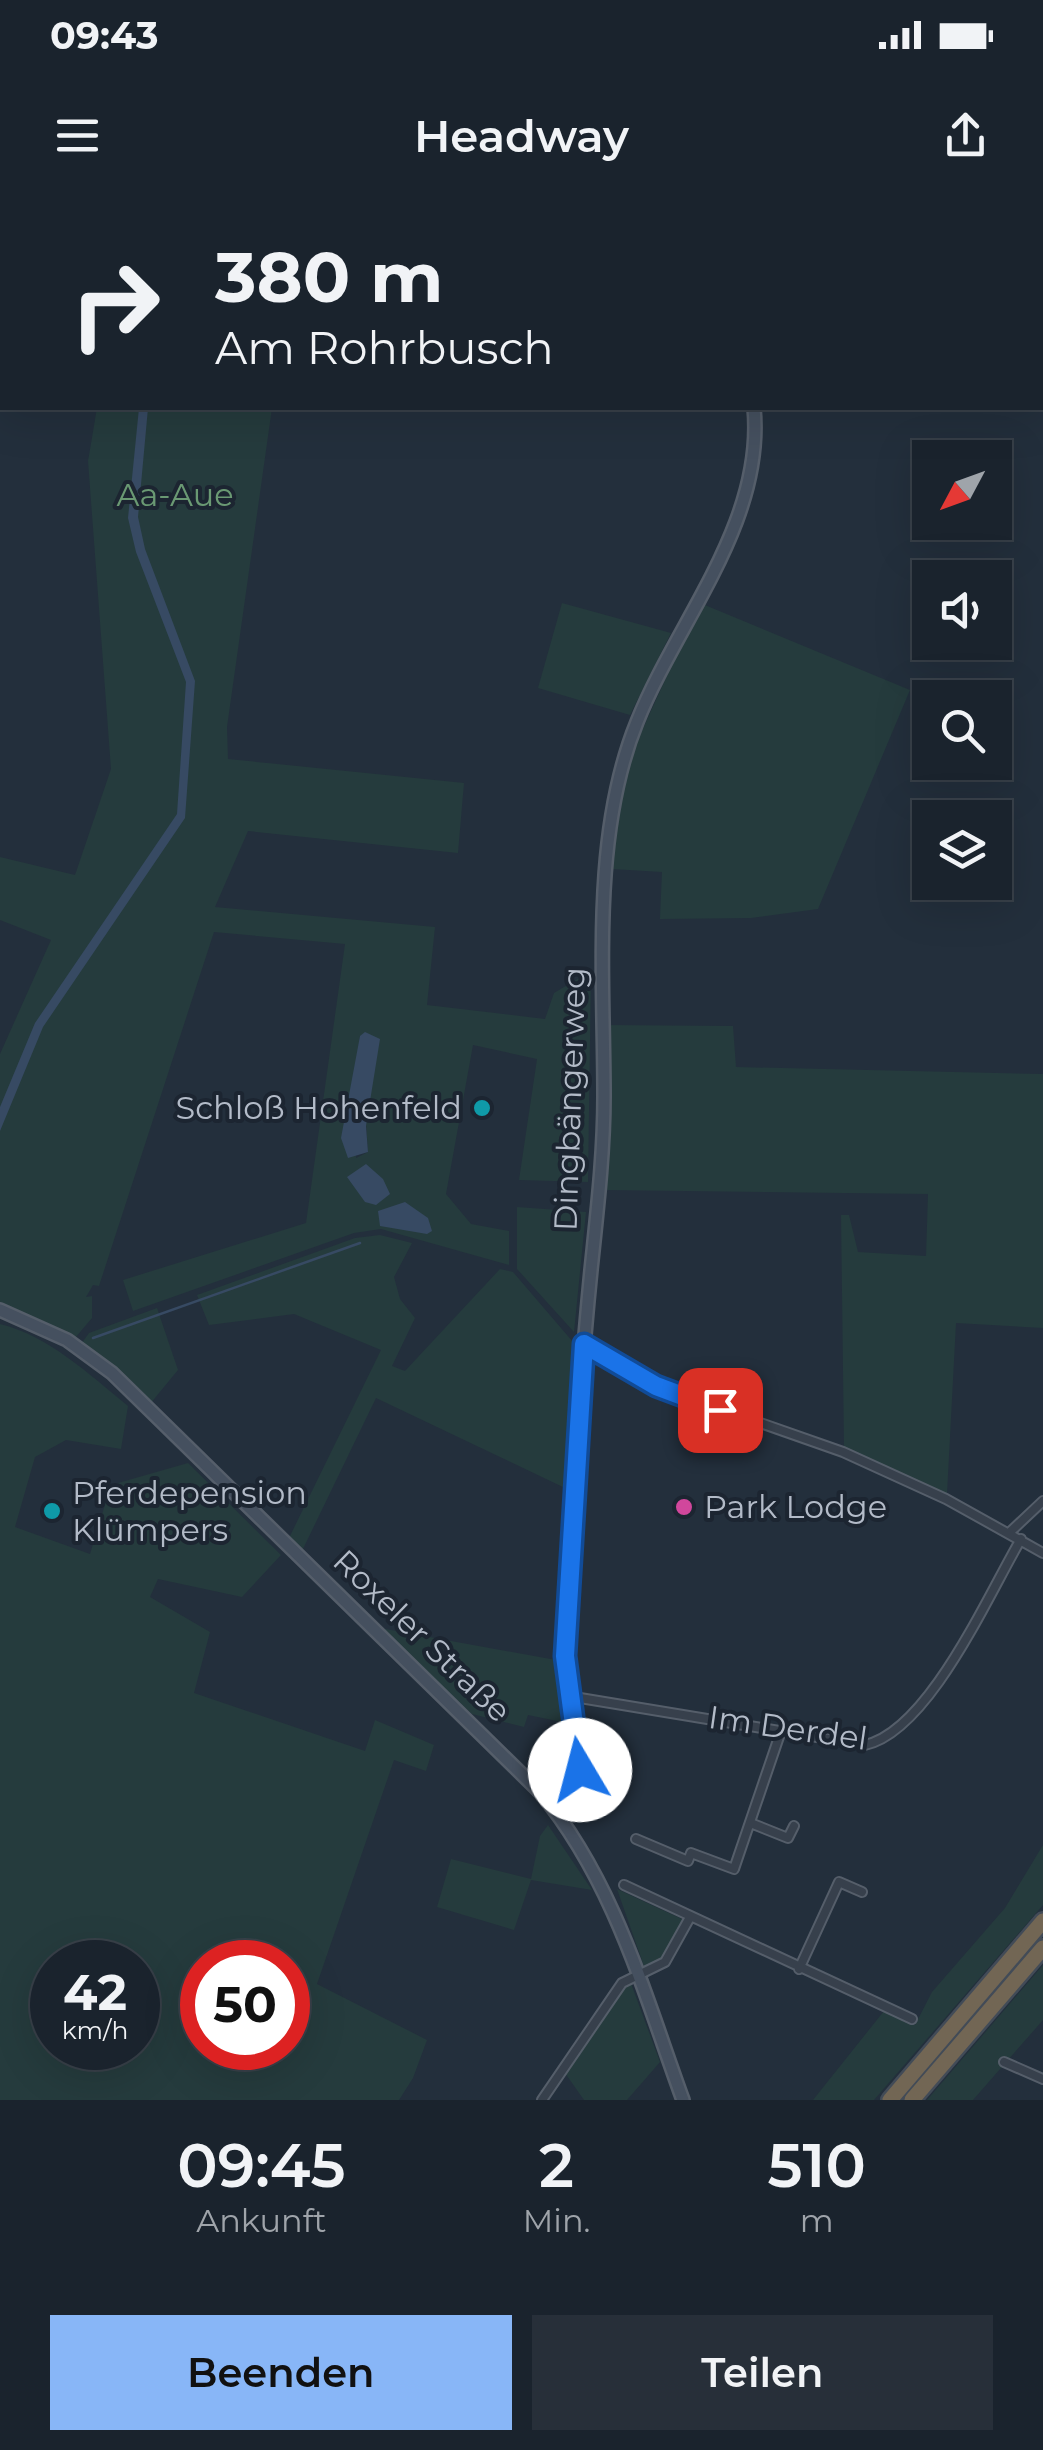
<!DOCTYPE html>
<html lang="de">
<meta charset="utf-8">
<style>
:root{--surface:#1a232d;--page:#272f39;--text:#f1f3f6;--muted:#9fa4aa;--line:#384049;--accent:#88b6f7}
body{margin:0;font-family:Montserrat,sans-serif;background:var(--page);color:var(--text);height:100vh;display:flex;flex-direction:column;font-size:38px;white-space:nowrap}
*{box-sizing:border-box;margin:0}
p{font-size:32px;color:var(--muted)}
.icon{flex:none;width:55px;height:55px;fill:none;stroke:currentColor;stroke-width:2;stroke-linecap:round;stroke-linejoin:round}
.map{position:relative;height:1900px;overflow:hidden}
.drawer{display:flex;flex-direction:column;background:var(--surface);flex:1}
.drawer>*{flex:none}
.banner{position:absolute;left:0px;top:0px;width:1045px;height:210px;box-shadow:0 10px 40px #0002,0 0 0 2px var(--line);background:#1a232d;color:var(--text);overflow:hidden}
.needle{width:65px;rotate:229deg}
.controls{position:absolute;left:912px;top:240px;display:grid;gap:20px}
.controls a{display:grid;place-items:center;width:100px;height:100px;border-radius:0px;background:var(--surface);box-shadow:0 10px 40px #0002,0 0 0 2px var(--line);font-size:50px}
.speed{position:absolute;left:30px;top:1740px;display:flex;gap:20px;font-size:50px;font-weight:700;text-align:center}
.speed>*{display:grid;place-content:center;width:130px;height:130px;border-radius:50%;background:var(--surface);box-shadow:0 10px 40px #0002,0 0 0 2px var(--line);line-height:1}
.speed small{font-size:25px;font-weight:400}
.speed .limit{border:15px solid #d22;background:#fff;color:#111}
.pin{position:absolute;display:grid;place-items:center;width:85px;height:85px;color:#fff;margin:-42px;border-radius:20px;box-shadow:0 5px 15px #0006}
.me{position:absolute;width:110px;margin:-55px;rotate:352deg;stroke-linejoin:round;filter:drop-shadow(0 0 8px #0008)}
.turn{display:flex;align-items:center;gap:35px;height:210px;padding:0 50px;font-size:45px}
.turn .icon{width:130px;height:130px;stroke-width:2.5}
.turn b{display:block;font-size:70px;line-height:85px}
.eta{display:flex;justify-content:space-evenly;align-items:center;height:170px;text-align:center}
.eta b{font-size:60px;font-weight:600;line-height:70px}
.button{display:flex;gap:20px;margin-top:auto;padding:20px 50px}
.button a{flex:1;height:115px;border-radius:0px;background:var(--accent);color:#111;font-size:40px;font-weight:600;line-height:115px;text-align:center}
.button a+a{background:var(--page);color:var(--text)}
.status{display:flex;justify-content:space-between;align-items:center;height:70px;padding:0 50px;background:var(--surface);direction:ltr}
.status svg{height:28px;fill:currentColor}
header{display:flex;justify-content:space-between;align-items:center;height:130px;padding:0 50px;background:var(--surface);font-size:45px;font-weight:600}
.map>svg:first-child{display:block}
.green{fill:#253b3d;fill-rule:evenodd}
.water{fill:#374a63}
.lines{fill:none;stroke-linecap:round;stroke-linejoin:round}
.stream{stroke:#374a63;stroke-width:2.5}
.street-casing{stroke:#555e6a;stroke-width:12}
.secondary-casing{stroke:#555e6a;stroke-width:16}
.highway-casing{stroke:#424b57;stroke-width:20}
.street{stroke:#37404c;stroke-width:8}
.secondary{stroke:#45505f;stroke-width:11}
.highway{stroke:#726654;stroke-width:15}
.route-casing{stroke:#114b97;stroke-width:25}
.route{stroke:#1a73e8;stroke-width:18}
.culture-dot{fill:#0f9aa8;stroke:#1c2531;stroke-width:4}
.hotel-dot{fill:#d1479c;stroke:#1c2531;stroke-width:4}
.labels{text-anchor:middle;stroke-width:8;stroke-linejoin:round;paint-order:stroke}
.park-label{font-size:32px;fill:#6a9973;stroke:#1c2531}
.street-label{font-size:32px;fill:#b3bbc8;stroke:#1c2531}
.poi-label{font-size:32px;fill:#b3bbc8;stroke:#1c2531;text-anchor:start}
</style>
<div class="status"><b>09:43</b><svg viewBox="0 0 49 12"><path d="M0 12V9h3v3zM5 12V6h3v6zM10 12V3h3v9zM15 12V0h3v12zM26 1h20v11H26zM47 4h2v5h-2z"/></svg></div>
<header><svg class="icon" aria-label="menu" viewBox="0 0 24 24"><path d="M4 6h16M4 12h16M4 18h16"/></svg>Headway<svg class="icon" aria-label="share" viewBox="0 0 24 24"><path d="M12 15V3M7 8l5-5 5 5M5 13v7h14v-7"/></svg></header>
<div class="map">
<svg width="1043" height="1900" viewBox="0 0 1043 1900">
<rect width="100%" height="100%" fill="#232f3c"/>
<path class="green" d="M97 208H272L227 527 228 559 464 583 458 653 248 631 215 707 435 727 427 805 545 819 554 793 591 771 588 982 519 980 537 859 473 845 446 994 471 1024 509 1031V1065L381 1029 354 1033 133 1111 123 1080 306 1023 345 744 214 732 99 1086 93 1085 86 1097 92 1096V1118L75 1138 34 1117 0 1108V854L51 740 0 720V657L75 675 111 569 88 261ZM360 836 368 952 356 958 353 885Z
M562 403 671 433 630 515 538 488Z
M700 403 910 490 818 709 751 718 660 719 662 672 612 669 625 568Z
M604 825 733 826 736 867 1043 874V1128L956 1123 947 1294 844 1248 841 1015H849L858 1052 926 1056 928 994 602 990Z
M517 1007 586 1012 574 1132 517 1069Z
M380 1035 412 1043 394 1077 400 1099 415 1118 392 1166 405 1171 500 1069 513 1072 573 1142 565 1288 376 1198 302 1351 289 1338 381 1150 294 1114 209 1125 197 1095 355 1038Z
M157 1108 178 1170 150 1204 81 1144 89 1133Z
M0 1124C49 1136 90 1175 128 1206L121 1249 66 1240 35 1257 15 1327 90 1354 111 1285 188 1263 281 1355 242 1397 158 1379 150 1397 210 1432 194 1493 365 1551 375 1520 434 1545 426 1571 394 1560 317 1784 427 1840 413 1878 399 1900H0ZM52 1762H138V1848H52ZM202 1762H288V1848H202Z
M380 1428 556 1460 562 1522 528 1515 524 1527 472 1514Z
M548 1625 592 1690 531 1680 514 1730 437 1707 451 1659 531 1679 540 1636Z
M1043 1645V1705L874 1900H813L884 1811 915 1825 932 1792 1005 1708Z
M617 1689 684 1720 664 1757 645 1769Z
M1043 1765V1820L973 1900H927Z
M629 1778 660 1862 627 1900H584L565 1873Z"/>
<path class="water" d="M139 208H148L138 317 145 349 195 481 185 618 43 827 0 931V907L35 823 177 614 186 482 136 352 128 318Z
M365 832 380 839 366 926 368 952 348 958 341 938 360 836Z
M366 964 383 979 390 994 376 1005 365 1002 347 977Z
M405 1002 428 1018 432 1031 427 1034 380 1026 378 1011Z"/>
<g class="lines">
<path class="stream" d="M93 1138 360 1043"/>
<defs>
<path id="street" d="M584 1143 655 1186 843 1252 946 1299 1043 1353
M1009 1333 1043 1301
M568 1496 865 1545C929 1531 988 1395 1021 1339
M753 1624 788 1638 794 1626
M636 1639 688 1661 691 1653 734 1669 781 1531
M624 1685 912 1819
M799 1769 839 1682 862 1692
M1004 1862 1043 1879
M542 1900 622 1783 665 1762 689 1719"/>
<path id="secondary" d="M733 0 734 2
M0 1110 67 1140 112 1173 540 1592C614 1681 644 1793 683 1900
M555 1610C601 1576 567 1523 565 1477 563 1432 569 1386 572 1341 576 1250 582 1160 591 1070 597 1012 604 954 604 896 604 777 591 635 637 522 677 421 765 323 754 208"/>
<path id="highway" d="M890 1900 1043 1721
M912 1900 1043 1748"/>
</defs>
<use href="#street" class="street-casing"/>
<use href="#secondary" class="secondary-casing"/>
<use href="#highway" class="highway-casing"/>
<use href="#street" class="street"/>
<use href="#secondary" class="secondary"/>
<use href="#highway" class="highway"/>
</g>
<g class="lines">
<defs>
<path id="route" d="M580 1570 565 1456 584 1144 656 1186 720 1210"/>
</defs>
<use href="#route" class="route-casing"/>
<use href="#route" class="route"/>
</g>
<g class="culture-dot">
<circle cx="482" cy="908" r="10"/>
<circle cx="52" cy="1311" r="10"/>
</g>
<circle class="hotel-dot" cx="684" cy="1307" r="10"/>
<g class="labels">
<g class="park-label">
<text x="175" y="306">Aa-Aue</text>
</g>
<g class="street-label">
<text transform="translate(570 899) rotate(-88)" y="11">Dingbängerweg</text>
<text transform="translate(422 1436) rotate(44)" y="11">Roxeler Straße</text>
<text transform="translate(788 1528) rotate(8)" y="11">Im Derdel</text>
</g>
<g class="poi-label">
<text x="462" y="919" text-anchor="end">Schloß Hohenfeld</text>
<text x="72" y="1304">Pferdepension<tspan x="72" dy="37">Klümpers</tspan></text>
<text x="704" y="1318">Park Lodge</text>
</g>
</g>
</svg>
<div class="controls">
<a><svg class="needle" viewBox="-14 -14 28 28"><path d="M0-13l5 13h-10z" fill="#e53935"/><path d="M0 13l5-13h-10z" fill="#9fa4aa"/></svg></a>
<a><svg class="icon" aria-label="sound" viewBox="0 0 24 24"><path d="M4 9h4l5-4v14l-5-4H4zM17 9q2 3 0 6"/></svg></a>
<a><svg class="icon" aria-label="search" viewBox="0 0 24 24"><circle cx="10" cy="10" r="6"/><path d="M15 15l6 6"/></svg></a>
<a><svg class="icon" aria-label="layers" viewBox="0 0 24 24"><path d="M12 4l9 5-9 5-9-5zM3 14l9 5 9-5"/></svg></a>
</div>
<div class="speed"><div>42<small>km/h</small></div><div class="limit">50</div></div>
<div class="pin" style="left:720px;top:1210px;background:#d93025"><svg class="icon" aria-label="arrive" viewBox="0 0 24 24"><path d="M6 21V4h12l-3 4 3 4H6"/></svg></div>
<svg class="me" style="left:580px;top:1570px" viewBox="-20 -20 40 40"><circle r="19" fill="#fff"/><path d="M0-13L10 11 0 6-10 11z" fill="#1a73e8"/></svg>
<div class="banner">
<div class="turn"><svg class="icon" aria-label="right" viewBox="0 0 24 24"><path d="M7 20v-9h11M14 6l5 5-5 5"/></svg><div><b>380 m</b>Am Rohrbusch</div></div>
</div>
</div>
<section class="drawer">
<div class="eta">
<div><b>09:45</b><p>Ankunft</p></div>
<div><b>2</b><p>Min.</p></div>
<div><b>510</b><p>m</p></div>
</div>
<div class="button"><a>Beenden</a><a>Teilen</a></div>
</section>
